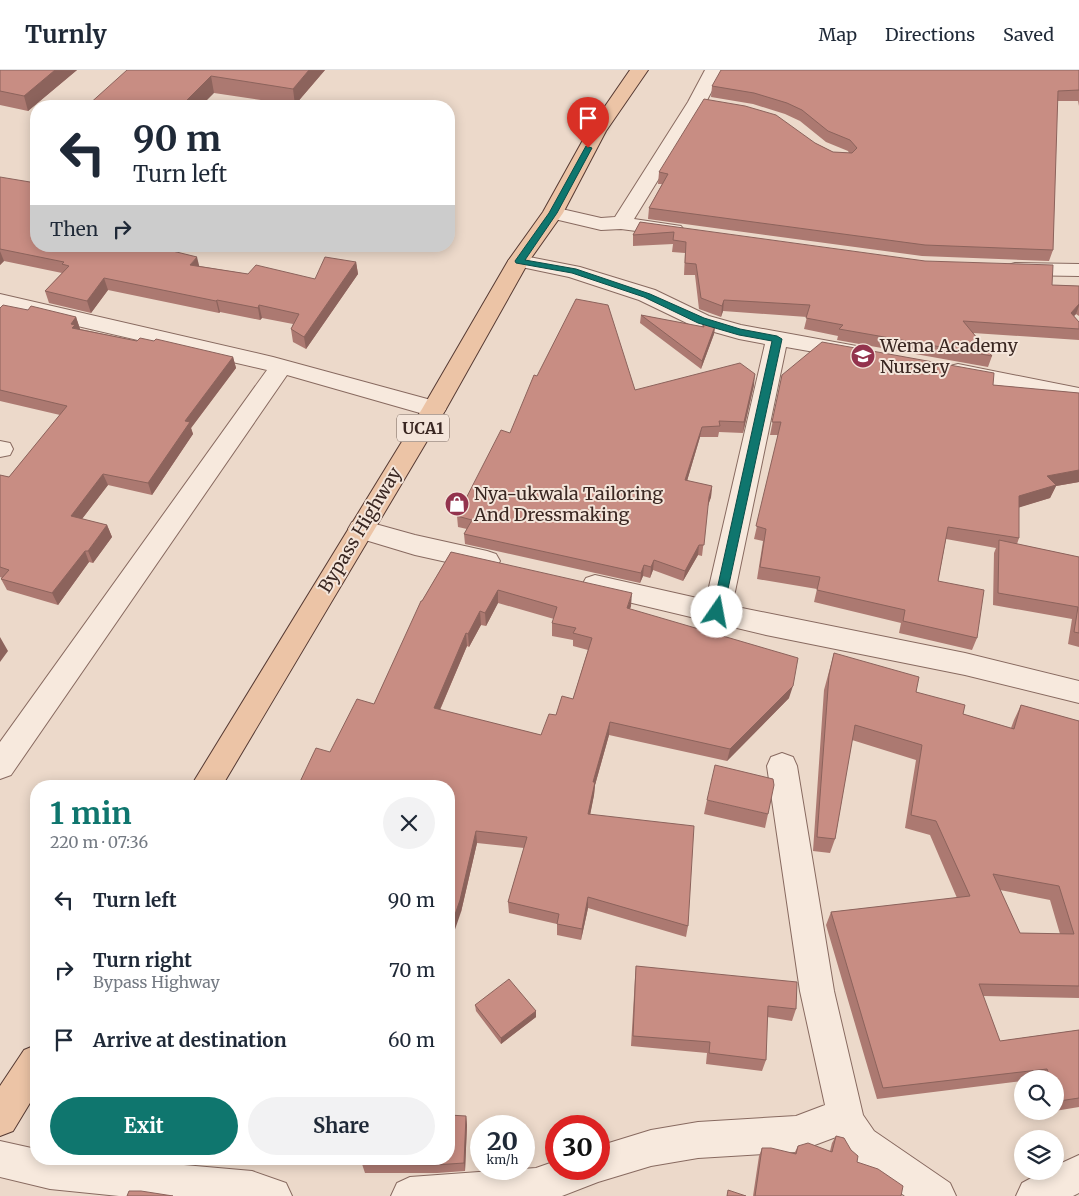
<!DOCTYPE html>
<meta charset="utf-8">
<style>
:root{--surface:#fff;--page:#f2f2f3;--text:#1f2937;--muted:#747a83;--line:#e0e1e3;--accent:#0f766e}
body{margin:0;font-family:Merriweather,serif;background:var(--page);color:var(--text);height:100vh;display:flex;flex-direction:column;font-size:19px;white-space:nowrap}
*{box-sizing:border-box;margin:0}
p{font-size:16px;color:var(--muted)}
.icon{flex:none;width:28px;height:28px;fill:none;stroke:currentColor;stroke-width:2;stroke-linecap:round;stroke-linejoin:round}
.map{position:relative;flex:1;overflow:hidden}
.side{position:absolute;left:30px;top:710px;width:425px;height:385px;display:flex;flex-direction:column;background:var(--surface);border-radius:20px;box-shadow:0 2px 12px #0003}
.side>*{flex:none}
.top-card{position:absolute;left:30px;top:30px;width:425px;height:152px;border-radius:20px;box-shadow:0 2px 12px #0003;background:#fff;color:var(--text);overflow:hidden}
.tools{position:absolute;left:1014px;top:1000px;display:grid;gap:10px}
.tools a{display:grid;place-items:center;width:50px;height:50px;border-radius:50%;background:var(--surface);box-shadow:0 2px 12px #0003;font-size:25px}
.speed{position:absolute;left:470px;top:1045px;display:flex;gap:10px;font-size:25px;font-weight:700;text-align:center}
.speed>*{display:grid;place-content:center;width:65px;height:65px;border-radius:50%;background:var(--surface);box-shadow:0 2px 12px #0003;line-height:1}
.speed small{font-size:12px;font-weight:400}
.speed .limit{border:8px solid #d22;background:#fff;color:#111}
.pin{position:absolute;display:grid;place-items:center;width:42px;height:42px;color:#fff;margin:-51px -21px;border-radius:50% 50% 50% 0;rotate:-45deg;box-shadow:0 0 5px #0007}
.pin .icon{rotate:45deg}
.me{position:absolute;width:55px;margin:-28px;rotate:12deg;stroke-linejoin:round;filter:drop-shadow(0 0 4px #0008)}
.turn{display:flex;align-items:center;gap:18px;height:105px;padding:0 20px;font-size:22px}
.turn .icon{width:65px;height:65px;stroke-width:2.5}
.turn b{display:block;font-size:35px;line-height:42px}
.then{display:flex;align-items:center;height:48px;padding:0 20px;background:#0003;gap:10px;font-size:19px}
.round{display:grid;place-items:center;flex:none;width:52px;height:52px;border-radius:26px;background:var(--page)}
.headline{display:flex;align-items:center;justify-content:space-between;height:85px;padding:0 20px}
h1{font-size:30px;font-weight:700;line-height:38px;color:var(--accent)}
.primary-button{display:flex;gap:10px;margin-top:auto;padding:10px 20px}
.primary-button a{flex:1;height:58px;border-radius:30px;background:var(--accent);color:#fff;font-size:20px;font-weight:700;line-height:58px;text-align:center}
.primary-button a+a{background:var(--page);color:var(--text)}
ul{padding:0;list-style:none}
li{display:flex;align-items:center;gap:15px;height:70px;padding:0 20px}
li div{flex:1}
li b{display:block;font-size:19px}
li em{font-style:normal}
header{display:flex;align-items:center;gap:30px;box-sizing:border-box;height:70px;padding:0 25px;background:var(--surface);border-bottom:1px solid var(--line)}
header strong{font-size:24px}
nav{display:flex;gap:28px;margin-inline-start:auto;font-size:18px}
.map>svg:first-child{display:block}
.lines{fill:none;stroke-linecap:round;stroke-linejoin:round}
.minor-casing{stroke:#886a60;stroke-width:2}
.major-casing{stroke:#563a33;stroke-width:2}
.minor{fill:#f7e9dd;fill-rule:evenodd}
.major{fill:#ecc4a6;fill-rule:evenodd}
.wall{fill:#ac7971;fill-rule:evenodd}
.shaded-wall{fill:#8c635c}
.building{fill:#c88d83;stroke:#8c635c;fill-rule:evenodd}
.route{fill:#0f766e;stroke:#0a4d48}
.labels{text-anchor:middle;stroke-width:4;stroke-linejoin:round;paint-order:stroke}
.shield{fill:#f4e5da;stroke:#726059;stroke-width:1}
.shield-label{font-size:16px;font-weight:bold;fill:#3a2722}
.poi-label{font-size:18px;fill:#3a2722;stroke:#f4e5da;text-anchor:start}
.street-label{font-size:18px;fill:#3a2722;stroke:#f4e5da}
</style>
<header>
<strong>Turnly</strong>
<nav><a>Map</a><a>Directions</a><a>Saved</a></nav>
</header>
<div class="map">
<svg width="1079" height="1126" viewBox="0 0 1079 1126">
<rect width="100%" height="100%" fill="#ecd9ca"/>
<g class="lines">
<defs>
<path id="minor" d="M705 0H723L706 32 634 149 681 156 684 160 681 164 674 166 621 159 601 160 546 147 543 143 546 139 553 137 601 148 615 147 688 32Z
M519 185 580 197 655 220 709 246 741 255 862 277 865 282 862 287 854 289 786 277 732 536 965 583 1079 611V633L965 605 766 565 586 522 582 515 586 508 595 505 706 530 765 274 739 269 693 256 639 230 569 207 512 195 508 191 512 187Z
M1015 193 1079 194V206L1015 205 1008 203 1004 199 1008 195Z
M0 224 273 287 442 333 446 339 442 345 434 347 287 305 11 705 0 709V672L267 300 0 238Z
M958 294 1079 318V334L950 306 947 301 950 296Z
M0 371 10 373 13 379 10 385 0 387Z
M361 450 415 465 487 481 496 484 500 491 496 498 487 501 415 485 352 466 348 459 352 452Z
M782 683 793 687 797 696 834 921 863 1045 874 1061 950 1113 956 1126H905L848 1087 836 1067 796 1082 698 1088 651 1096 598 1112 562 1126H391L397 1113 410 1107 536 1098 556 1091V1099H599V1076L651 1060 698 1052 796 1046 825 1035 800 921 767 696 771 687Z
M0 1071 36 1079V1089H116L252 1101 286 1113 292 1126H119L50 1119 0 1107Z
M1079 1085V1123L1073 1126H1016L1022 1113 1044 1101H1055V1096Z"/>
<path id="major" d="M630 0H648L606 61 563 143 529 191 446 339 222 716H191L422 339 508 191 543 142 588 61Z
M36 975V1023L13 1061 0 1066V1016L24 980Z"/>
</defs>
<use href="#minor" class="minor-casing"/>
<use href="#major" class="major-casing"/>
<use href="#minor" class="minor"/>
<use href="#major" class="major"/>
</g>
<path class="wall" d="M0 0H77L28 41 0 35Z
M127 0H325L295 35 214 23Z
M1079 0V36L1078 31H1057L1053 180 1049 191 922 186 648 149 649 138 662 114H658L659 102 815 73 833 82 849 83 848 81 826 72 800 51 785 44 753 34 711 27 712 16Z
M0 107 36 176 199 196 248 204 315 209 356 192 358 204 306 279 293 272 291 259 293 254 262 248 260 250 220 242 219 243 108 220 91 243 49 233 45 221 62 203 4 191 0 195Z
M640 152 1052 215 1079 216V246L1076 244 1074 246 1079 252V270L973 263 992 286 988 297 837 270 838 266 804 259 807 247 723 241 721 247 699 239 695 205H684L685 183 672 182 673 174 633 176V165Z
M0 238 28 240 76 247 80 259 137 271 233 287 236 298 191 358 193 364 152 425 108 415 82 449 107 455 112 467 93 493 89 492 58 535 7 520 1 509 2 508 0 507V403V405L9 407 60 345 0 331Z
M641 245 702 257 703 253 715 256 714 264 701 299 640 253Z
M782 305 993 315 1079 323V412L1056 416 1050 428 1019 437V468L1017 474 1079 487V577L1068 574 1072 549 993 535 994 483 996 478 946 469 938 511 977 568 972 580 899 563 901 553 814 532 817 519 757 509 763 471 754 469 778 365H770Z
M754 315 743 363 719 362 718 367H700L687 411 712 416 711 427 708 436 702 486 698 485 683 511 653 500 650 508 643 506 640 513 465 474 464 464 467 459 458 457 457 446 510 363 635 320Z
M451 482 631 536 630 539 789 628 727 691 609 665 595 715 594 725 590 744 688 856 686 867 588 838 581 870 557 865V854L509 843 508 832 524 778 477 773 461 842 449 716 330 682 374 634 422 531ZM498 533 554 549 552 553V566L573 570V576L588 580 573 629 556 645 541 665 440 640 467 576 469 577 481 555 486 556Z
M834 583 963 644 1011 658 1014 650 1021 635 1079 651V928L983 926 1000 971 1079 960V1037L1055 1041V1009H1022V1011L877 1029 826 855 831 842 957 828 930 765 905 758 916 690 852 670 835 769 830 783 813 781 824 620ZM1000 820 1050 830 1060 864 1020 863Z
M707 730 768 744 765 758 704 744Z
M636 896 796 939 792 951 767 947 766 990 762 1001 706 994 707 983 631 976 635 908Z
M475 935 536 941V947L501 974 476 941Z
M466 1046 467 1055 465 1101 437 1103H365L362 1094Z
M836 1066 857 1092 901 1126H753L759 1086 762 1078 794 1084 798 1076 830 1081 832 1073Z"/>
<path class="shaded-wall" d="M55 0H77L28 41 24 26Z
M309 0H325L295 35 293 19Z
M211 6 214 23 201 36H181Z
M0 181 4 191 0 195Z
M197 187 200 199 190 195Z
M356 192 358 204 306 279 304 267Z
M104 208 108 220 91 243 87 231Z
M217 230 220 242 219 243 216 231Z
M724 230 723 241 721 247 722 236Z
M1079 234V236L1076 244 1066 254 1071 243Z
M259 235 262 248 260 250 258 238Z
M76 247 80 259 77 262 76 269 71 254Z
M715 256 714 264 701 299 702 291Z
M233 287 236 298 191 358 193 364 152 425 148 413 185 351Z
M755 304 754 315 743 363 744 352Z
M702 357 700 367 684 421 685 410Z
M1079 400V412L1056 416 1050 428 1014 439 1019 426 1047 406Z
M103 404 108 415 75 458 71 446Z
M712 416 711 427 707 438 709 427Z
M107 455 112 467 93 493 88 481Z
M699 475 698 485 683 511 685 501Z
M85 481 89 492 58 535 52 523Z
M654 490 653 500 650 508 651 497Z
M644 495 643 506 640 513 641 503Z
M498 520V533L486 556 485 543Z
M632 523 631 536 625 551 627 538Z
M480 541 481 555 469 577 468 564Z
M466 563 467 576 435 651 434 638Z
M0 567 8 581 0 592Z
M793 616 789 628 727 691 730 679Z
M610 652 609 665 595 715 594 725 588 756V744L593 712Z
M476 761 477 773 461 842 449 877V862Z
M588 827V838L581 870 582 859Z
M536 941V947L501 974V968Z
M466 1046 467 1055 465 1101 464 1093Z"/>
<path class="building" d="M0 0H55L24 26 0 21Z
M127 0H309L293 19 211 6 181 36H87Z
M721 0H1079V20L1058 21 1053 180 925 175 649 138 668 104 659 102 704 29 745 36 776 45 815 73 833 82 852 83 857 78 850 70 828 61 802 40 787 33 754 23 712 16Z
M0 107 36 113V176H152L197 187 190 195 248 204 256 195 315 209 325 187 356 192 304 267 291 259 299 244 259 235 258 238 217 230 216 231 104 208 87 231 45 221 69 196 62 194 64 192 0 179Z
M640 152 925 191 1053 195 1052 215 1079 216V234L1071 243 1079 252V259L963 251 992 286 839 259 843 255 806 248 810 235 724 230 722 236 701 228 696 194 685 193 686 172 673 170 674 162 633 165Z
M576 229 608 235 635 320 740 293 755 304 744 352 719 351 720 356 702 357 685 410 712 416 709 427 704 475H699L685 501 654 490 651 497 644 495 641 503 464 464 472 450 457 446 501 360 510 363 534 305 537 306Z
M3 235 28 240 31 236 76 247 71 254 75 255 72 258 137 271 140 268 154 271 156 269 233 287 185 351 190 352 148 413 103 404 71 446 107 455 88 481H85L52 523 1 509 9 500 0 497V405L9 407 67 336 0 320V238Z
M641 245 704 257 703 253 715 256 702 291Z
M822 272 994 303 993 315 1079 323V400L1047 406 1056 415 1019 426V468L948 457 938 511 984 520 977 568 903 551 905 540 817 520 820 507 760 497 766 459 756 456 781 352H772L782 305Z
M999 470 1079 487V563L1074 562 1078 537 998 523Z
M451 482 632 523 627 538 798 588 793 616 730 679 610 652 593 712H595L588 744 694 756 688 856 588 827 582 859 557 854 559 844 508 832 527 767 476 761 460 830 449 862V716H298L316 678 330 682 357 629 374 634 421 531H422ZM498 520 557 537 552 553 576 558 573 563 592 568 573 629 562 626 556 645 549 644 541 665 434 638 466 563 468 564 480 541 485 543Z
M834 583 919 607 916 622 965 635 963 644 1014 659 1021 635 1079 651V916L979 914 1000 971 1079 960V1028L1059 1031 1055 1020V1009H1051L1047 999 883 1018 831 842 970 826 936 751 911 745 922 675 855 655 835 769 817 767 829 605ZM993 804 1059 816 1074 864 1020 863Z
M715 695 773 709 774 715 768 744 707 730Z
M636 896 797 912 796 939 768 936 766 990 709 983 710 972 633 966Z
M509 909 536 941 501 968 475 935Z
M449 1045 466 1046 464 1093 435 1095 362 1094V1089H449Z
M836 1066 844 1068 851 1080 858 1086 857 1092 878 1099 903 1116 901 1126H755L762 1078H771L796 1084 798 1076 808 1073 832 1082Z
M728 1120 746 1126H727Z
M129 1121H141L173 1126H127Z"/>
<path class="route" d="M586 76 592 78 557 143 525 190 576 199 650 224 704 248 740 259 777 266 782 269 723 542 717 546 712 542 772 271 739 265 698 253 644 227 572 203 516 193 515 191 549 143Z"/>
<defs>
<symbol id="school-disc" viewBox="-11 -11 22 22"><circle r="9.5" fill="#93334d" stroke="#f4e5da"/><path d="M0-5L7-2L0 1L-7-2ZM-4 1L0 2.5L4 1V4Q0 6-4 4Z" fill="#fff"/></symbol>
<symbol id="shop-disc" viewBox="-11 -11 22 22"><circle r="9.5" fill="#93334d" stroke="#f4e5da"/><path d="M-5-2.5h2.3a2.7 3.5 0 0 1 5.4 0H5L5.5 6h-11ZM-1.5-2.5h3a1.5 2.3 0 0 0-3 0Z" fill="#fff"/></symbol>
</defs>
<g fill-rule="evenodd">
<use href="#school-disc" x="849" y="272" width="28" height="28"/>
<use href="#shop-disc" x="443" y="420" width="28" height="28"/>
</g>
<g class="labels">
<rect class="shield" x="397" y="344.5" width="52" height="27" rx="4"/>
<g class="shield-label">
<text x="423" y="364">UCA1</text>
</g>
<g class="poi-label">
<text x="880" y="282">Wema Academy<tspan x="880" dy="21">Nursery</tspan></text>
<text x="474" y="430">Nya-ukwala Tailoring<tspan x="474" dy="21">And Dressmaking</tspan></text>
</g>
<g class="street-label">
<text transform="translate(360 460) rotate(-59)" y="6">Bypass Highway</text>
</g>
</g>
</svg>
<div class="tools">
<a><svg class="icon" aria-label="search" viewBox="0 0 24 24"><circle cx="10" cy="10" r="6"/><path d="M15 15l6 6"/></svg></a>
<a><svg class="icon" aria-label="layers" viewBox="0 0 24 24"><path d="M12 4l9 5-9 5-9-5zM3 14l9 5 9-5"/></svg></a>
</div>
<div class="speed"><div>20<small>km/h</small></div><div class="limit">30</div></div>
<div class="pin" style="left:588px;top:78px;background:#d93025"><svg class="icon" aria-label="arrive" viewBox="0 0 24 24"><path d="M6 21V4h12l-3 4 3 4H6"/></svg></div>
<svg class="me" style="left:717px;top:542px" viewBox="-20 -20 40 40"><circle r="19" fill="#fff"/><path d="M0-13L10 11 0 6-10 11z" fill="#0f766e"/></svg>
<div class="top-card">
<div class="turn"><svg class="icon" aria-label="left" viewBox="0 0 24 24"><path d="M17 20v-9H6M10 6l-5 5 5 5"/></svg><div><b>90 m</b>Turn left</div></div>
<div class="then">Then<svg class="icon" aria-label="right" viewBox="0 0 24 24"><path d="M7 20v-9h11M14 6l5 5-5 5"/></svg></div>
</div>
<section class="side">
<div class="headline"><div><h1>1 min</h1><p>220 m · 07:36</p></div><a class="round"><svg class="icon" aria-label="close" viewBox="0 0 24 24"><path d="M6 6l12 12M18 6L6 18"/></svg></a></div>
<ul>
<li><svg class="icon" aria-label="left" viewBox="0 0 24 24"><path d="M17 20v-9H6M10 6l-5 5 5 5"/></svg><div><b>Turn left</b></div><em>90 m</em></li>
<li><svg class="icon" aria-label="right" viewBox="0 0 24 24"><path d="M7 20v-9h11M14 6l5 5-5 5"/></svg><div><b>Turn right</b><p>Bypass Highway</p></div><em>70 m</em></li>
<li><svg class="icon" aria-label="arrive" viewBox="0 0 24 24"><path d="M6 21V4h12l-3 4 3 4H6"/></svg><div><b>Arrive at destination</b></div><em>60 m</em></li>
</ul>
<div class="primary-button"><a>Exit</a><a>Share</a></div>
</section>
</div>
